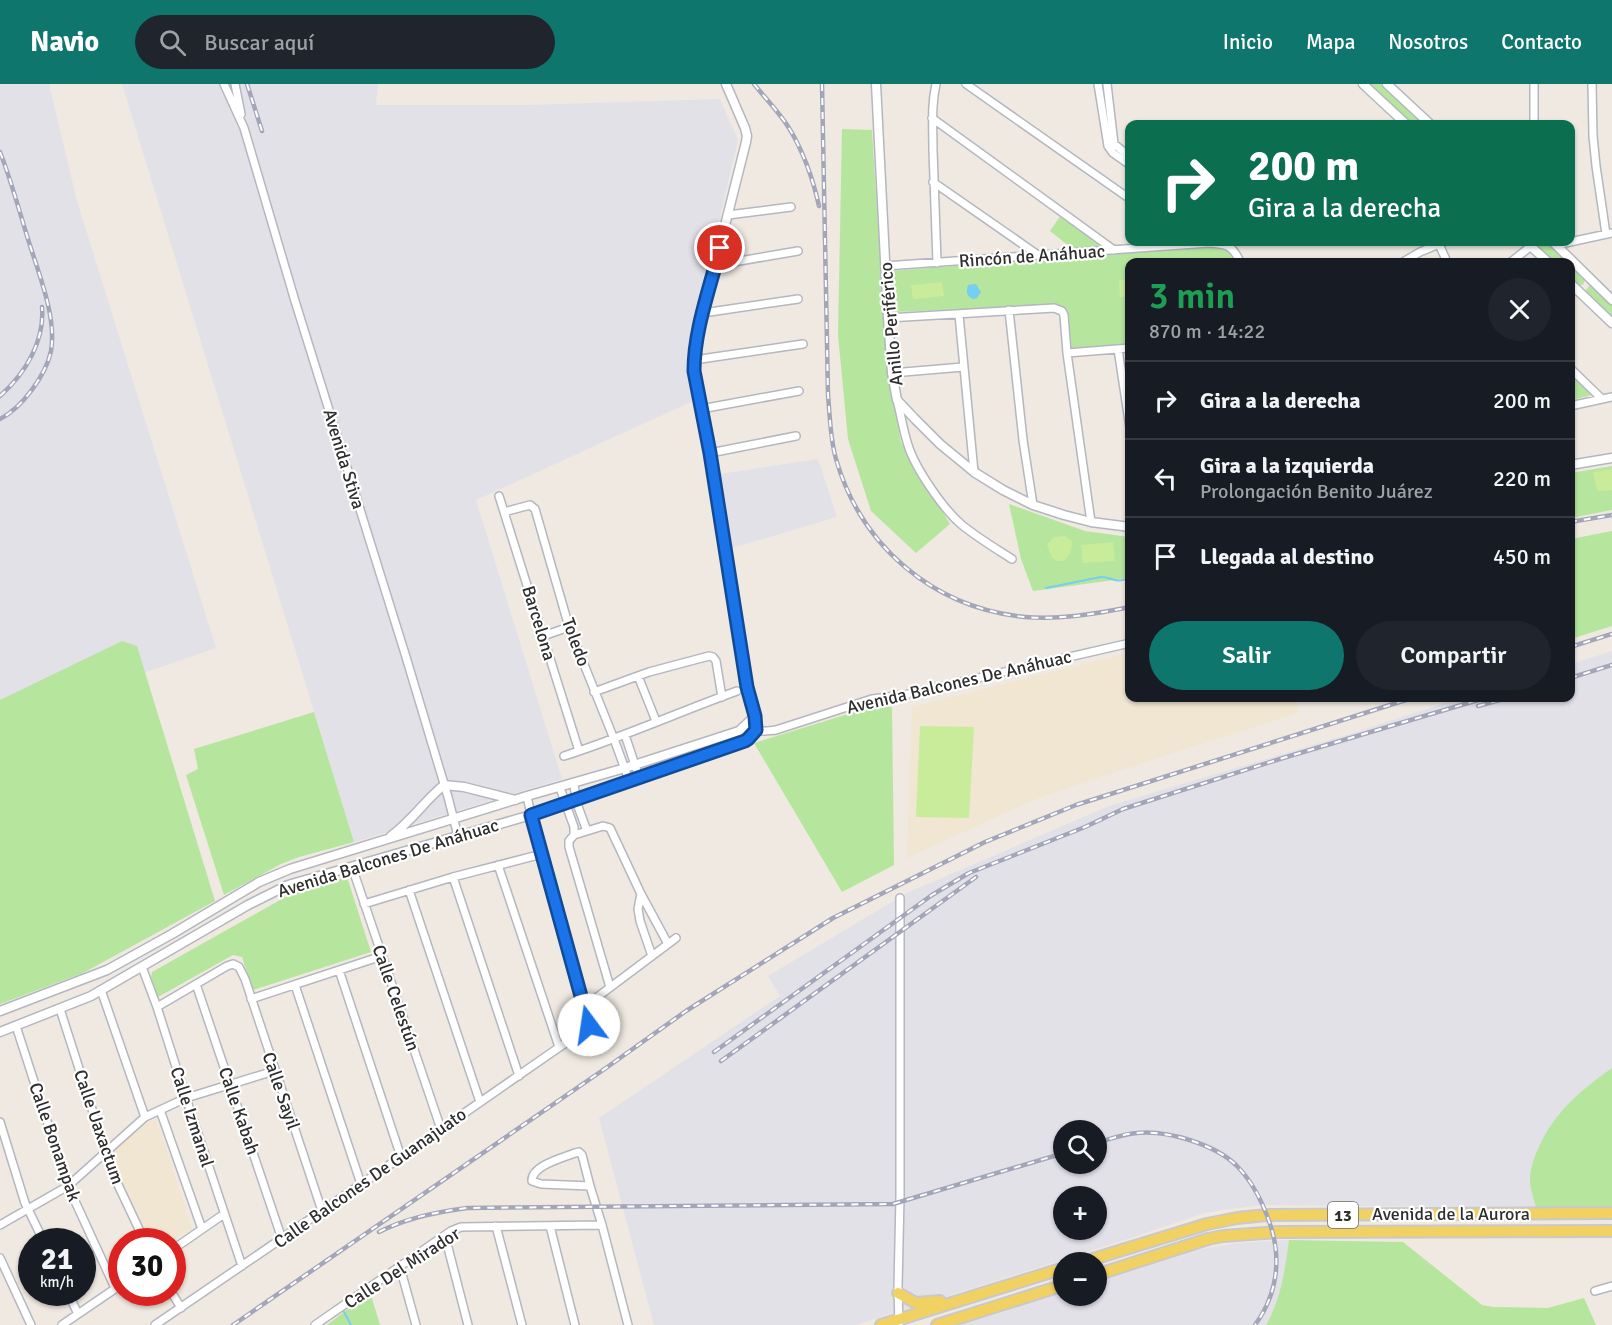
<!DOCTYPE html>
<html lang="es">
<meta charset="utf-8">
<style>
:root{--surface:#171b24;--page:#20242c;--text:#f1f3f6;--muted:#9ea1a6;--line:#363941;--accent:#0f766e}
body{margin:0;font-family:Signika,sans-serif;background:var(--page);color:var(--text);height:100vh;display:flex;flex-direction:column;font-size:22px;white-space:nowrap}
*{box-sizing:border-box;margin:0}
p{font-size:20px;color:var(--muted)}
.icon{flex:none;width:33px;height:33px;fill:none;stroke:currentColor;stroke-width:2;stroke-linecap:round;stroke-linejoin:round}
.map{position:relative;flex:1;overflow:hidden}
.sheet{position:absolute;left:1125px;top:174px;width:450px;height:444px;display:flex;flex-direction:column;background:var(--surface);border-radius:12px;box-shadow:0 2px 4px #0004}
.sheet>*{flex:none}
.banner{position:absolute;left:1125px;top:36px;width:450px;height:126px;border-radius:12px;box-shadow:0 2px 4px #0004;background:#0b6e4f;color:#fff;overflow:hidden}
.fabs{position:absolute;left:1053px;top:1036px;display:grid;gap:12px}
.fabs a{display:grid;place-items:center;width:54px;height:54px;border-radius:50%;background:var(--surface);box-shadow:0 2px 4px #0004;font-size:30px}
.speed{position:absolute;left:18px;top:1144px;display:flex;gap:12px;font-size:30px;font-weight:700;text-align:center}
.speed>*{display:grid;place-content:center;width:78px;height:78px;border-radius:50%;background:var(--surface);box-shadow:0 2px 4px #0004;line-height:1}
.speed small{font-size:15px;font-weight:400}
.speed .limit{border:9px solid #d22;background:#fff;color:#111}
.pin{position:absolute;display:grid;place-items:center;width:51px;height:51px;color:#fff;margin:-26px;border:3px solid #fff;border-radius:50%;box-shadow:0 2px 6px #0007}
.me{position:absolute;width:66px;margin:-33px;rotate:346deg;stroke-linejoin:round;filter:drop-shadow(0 0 4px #0008)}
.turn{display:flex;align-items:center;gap:21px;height:126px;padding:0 24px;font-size:27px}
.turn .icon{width:78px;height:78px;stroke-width:2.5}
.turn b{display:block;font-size:42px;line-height:51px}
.round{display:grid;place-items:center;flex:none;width:63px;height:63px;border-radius:32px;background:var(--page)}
.overview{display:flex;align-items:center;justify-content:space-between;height:102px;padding:0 24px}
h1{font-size:36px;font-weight:600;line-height:45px;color:#1e9e55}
.primary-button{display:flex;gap:12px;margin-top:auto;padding:12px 24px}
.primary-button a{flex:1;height:69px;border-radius:36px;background:var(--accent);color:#fff;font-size:24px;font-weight:600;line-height:69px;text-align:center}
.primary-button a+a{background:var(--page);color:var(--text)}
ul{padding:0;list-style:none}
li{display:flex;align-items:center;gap:18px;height:78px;padding:0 24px;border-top:2px solid var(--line)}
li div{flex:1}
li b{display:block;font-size:22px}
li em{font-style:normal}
header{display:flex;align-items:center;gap:36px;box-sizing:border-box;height:84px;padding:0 30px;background:var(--accent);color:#fff}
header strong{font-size:28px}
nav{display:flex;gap:33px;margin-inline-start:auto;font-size:21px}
.search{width:420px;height:54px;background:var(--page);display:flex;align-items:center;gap:15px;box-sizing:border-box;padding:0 21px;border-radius:33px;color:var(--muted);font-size:22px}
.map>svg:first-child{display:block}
.industrial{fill:#e3e1e8;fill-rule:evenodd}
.education{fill:#f0e6d1}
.green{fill:#b6e59e}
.pitch{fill:#c9ec9a}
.water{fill:#75cff0}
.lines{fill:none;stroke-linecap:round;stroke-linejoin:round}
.stream{stroke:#75cff0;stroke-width:2}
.minor-casing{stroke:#b4b7c1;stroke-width:10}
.tertiary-casing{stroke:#b4b7c1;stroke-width:11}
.primary-casing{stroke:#c9c9c9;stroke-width:14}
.minor{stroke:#fff;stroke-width:7}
.tertiary{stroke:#fff;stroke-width:8}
.primary{stroke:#f2d163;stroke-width:10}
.rail-casing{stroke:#a3a6b8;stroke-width:4.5}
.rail{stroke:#fff;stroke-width:2;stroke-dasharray:7;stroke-linecap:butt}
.route-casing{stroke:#114b97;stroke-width:15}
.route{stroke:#1a73e8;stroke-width:10}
.labels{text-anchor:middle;stroke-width:4.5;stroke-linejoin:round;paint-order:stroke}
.shield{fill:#fff;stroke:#6d6d6d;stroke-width:1.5}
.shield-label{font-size:16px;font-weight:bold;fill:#2e2e2e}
.street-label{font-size:18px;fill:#2e2e2e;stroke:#fff}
</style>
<header>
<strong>Navio</strong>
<div class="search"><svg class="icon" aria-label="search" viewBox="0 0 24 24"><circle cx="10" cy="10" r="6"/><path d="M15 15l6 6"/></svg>Buscar aquí</div>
<nav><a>Inicio</a><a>Mapa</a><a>Nosotros</a><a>Contacto</a></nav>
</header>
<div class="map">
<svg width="1612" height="1241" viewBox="0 0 1612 1241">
<rect width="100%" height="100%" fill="#efe9e1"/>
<path class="industrial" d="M0 0H49L77 117 216 564 0 638Z
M122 0H378L376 21H528L720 15 738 56 688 271 687 283 693 317 476 416 562 695 354 758Z
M818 375 837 433 732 464 720 390Z
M1612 567V1123L1527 1124 1264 1121 1222 1126 1202 1130 1125 1156 856 1241H654L599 1034 780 912 768 892 907 809 1109 722 1353 649 1460 614H1570L1571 580ZM1064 1047H1096V1080H1064ZM1064 1113H1096V1146H1064Z
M1289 1156 1284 1194 1277 1219 1266 1241H958L1063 1208 1064 1212H1096L1097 1198 1201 1165 1238 1159Z"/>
<path class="education" d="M1129 569 1130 614H1295L1300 628 1090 696 1031 717 907 774 912 623Z
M156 1035 192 1144 170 1158H151L108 1070 143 1040Z"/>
<path class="green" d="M1367 0H1381L1424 40H1409Z
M842 45 872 46 887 284 901 358 950 440 916 469 871 427 848 355 838 251Z
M1061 131 1101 163 1074 166 1050 147Z
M1533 158H1548L1570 178H1555Z
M1214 162 1227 166 1235 178H1130L1129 260 1070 264 1063 222 893 228 890 187Z
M1570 179 1585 195 1583 201H1577L1571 194Z
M1591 200 1612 220V233L1585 207Z
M1570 290H1571L1592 311 1571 316Z
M1612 382V426L1571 434V389Z
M1009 420 1085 447 1129 453V494L1033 507 1021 475Z
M1612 447V542L1571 555V455Z
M122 557 137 562 215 817 83 889 0 920V616Z
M884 619 892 624 894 781 842 808 754 659Z
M314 628 354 758 299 773 281 780 224 811 186 691 198 685 194 665Z
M343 794 348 796 371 868 253 906 242 873 233 871 158 913 151 893 152 888 289 811Z
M1612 984V1123L1536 1124C1534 1114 1529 1103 1530 1092 1531 1082 1534 1074 1538 1065 1554 1028 1580 1007 1612 984Z
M1289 1156 1403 1158 1482 1221 1493 1223 1548 1224 1584 1214 1596 1241H1266C1281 1215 1285 1186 1289 1156Z
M370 1208 380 1241H327Z"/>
<path class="pitch" d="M1129 195V212L1120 213 1119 196Z
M942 198 944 212 913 215 911 201Z
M1612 385V406L1597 407 1593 388Z
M1065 452 1072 457C1072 466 1070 471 1064 477H1058L1052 474 1047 460 1054 453Z
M1113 458 1115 477 1083 479 1081 461Z
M920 642 974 643 969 734 916 733Z"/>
<path class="water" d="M976 200 981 208 977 214 973 215C966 212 966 207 968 201Z"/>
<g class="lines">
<path class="stream" d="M1046 504 1101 493C1113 493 1116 501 1130 493
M344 1228 351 1241"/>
<defs>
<path id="minor" d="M224 0 244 44 295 217 406 573 448 713 458 752
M235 0 241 30
M936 0C931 22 933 43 933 66 934 103 936 141 937 179
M966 0 1130 115
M1098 0 1108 62 1113 69 1130 81
M1107 0 1114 60 1130 73
M1592 0 1593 52 1596 82 1606 150
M932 34 1114 166
M1534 40V0
M933 98 1038 171
M728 131 791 123
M1439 160 1447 178
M1556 161 1612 149
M1403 178 1420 168 1444 158
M1511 178 1531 162
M716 181 798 167
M885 182 1209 159C1226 160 1233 161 1240 178
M1009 226 1023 356 1033 421
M703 229 798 215
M959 231 974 388
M888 234 1054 224 1062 227 1064 231 1067 269 1091 438
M1118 265 1130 344
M1067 269 1130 264
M694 276 803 260
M1570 284 1601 314
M892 289 963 283
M897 316C901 331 903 346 908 361 915 384 943 425 962 441 978 454 995 464 1012 475
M1570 322 1612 313
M701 325 799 307
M710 369 796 352
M499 412 579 667
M504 428 530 421 535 425 569 543 614 655 629 696
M543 552 569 543
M638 592 656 637
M594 608 649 588 709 572 713 573 716 577 722 613
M751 643C759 649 767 647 776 646L872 615 904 611 1130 559
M625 651 639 693
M564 672C623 653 679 628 737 607
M574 699 576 717 587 747
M560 704 574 743V751L569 757V763L610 903
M574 751 603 742 610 744 641 810 668 860
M498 781 559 963
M352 783 441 1045
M453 793 519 992
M409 806 480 1018
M641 810 638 825 640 837 652 872
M364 820 453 793 542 770
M142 883 157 923 186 1014 242 1182
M339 886 401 1073
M196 900 282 1155
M295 901 361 1100
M101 906 145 1033
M596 914 676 854
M251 915 382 872
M157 923 227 882 233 880 239 883 245 895 322 1127
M60 925 112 1088 145 1158
M16 942 68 1102 115 1204
M160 1026 202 1145
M0 1038 25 1119 44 1158
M590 1102 541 1100 532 1097C531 1082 562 1074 575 1069L579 1068 582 1071 590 1102 602 1141 628 1241
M0 1141 68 1102 145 1033 186 1014 274 987
M496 1142 522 1241
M550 1142 575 1241
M445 1152 468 1241
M172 1166 224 1130
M0 1174 31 1241
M400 1183 416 1241
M1595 1207 1612 1202
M68 1209 78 1230
M172 1209 181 1224
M62 1241 122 1200
M155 1241 401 1073 587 944 589 937 531 731 527 712
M315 1241 451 1147 461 1143 602 1141
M899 1241 898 1204 900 1113V814"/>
<path id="tertiary" d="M876 0 888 234 892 289 897 316 915 335 940 360 974 388 1003 406 1033 421 1064 431 1091 438 1130 443
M1363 0 1406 40
M1387 0 1430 40
M1526 158 1548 178
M1553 158 1612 216
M1570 199 1612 239
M1570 381 1612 374
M391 752C413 736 424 717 444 701L464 703 515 716
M0 927 107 886 172 850 259 798 290 785 527 712 625 684 739 647 755 632
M0 948 91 912 248 821 288 801 531 731 745 657C749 655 754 651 755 647 759 636 750 614 747 603L710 369 694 287V276L703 229 746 58 747 52 745 44 726 0"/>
<path id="primary" d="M1080 1179 1207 1140 1237 1134 1267 1131 1612 1129
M1096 1191 1208 1155 1223 1152 1278 1148 1612 1147
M898 1209 916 1219 940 1217
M881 1241 1064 1184
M937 1241 1064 1201"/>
</defs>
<use href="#minor" class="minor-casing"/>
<use href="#tertiary" class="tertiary-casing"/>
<use href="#primary" class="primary-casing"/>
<use href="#minor" class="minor"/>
<use href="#tertiary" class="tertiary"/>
<use href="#primary" class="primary"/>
<defs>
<path id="rail" d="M247 0 262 47
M754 0C765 14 779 28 789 44 803 67 813 95 819 122
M822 0 828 311C830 332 830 354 836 375 861 462 933 524 1025 533 1059 536 1095 530 1130 523
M0 68C11 96 19 126 28 155 38 188 57 233 51 267 46 291 22 324 0 335
M0 312C25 290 45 257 42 223
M1570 438 1612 431
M1570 563 1612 550
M1570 594 1612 581
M1478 622 1507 614
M714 968 932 811 969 789 1085 743 1123 725 1283 674 1485 614
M721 977 976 793
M1096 1059C1110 1055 1123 1050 1137 1049 1167 1046 1214 1060 1236 1081 1253 1098 1263 1119 1270 1140 1282 1175 1277 1211 1255 1241
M379 1148C406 1134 436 1128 467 1124L893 1120 1064 1069
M233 1241 606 984 686 927 833 834 985 758 1076 721 1412 614"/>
</defs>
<use href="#rail" class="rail-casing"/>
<use href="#rail" class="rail"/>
</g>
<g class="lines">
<defs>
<path id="route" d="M589 941 531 731 745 657 748 655 756 646 755 632 747 603 710 369 694 287C694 246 710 204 720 164"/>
</defs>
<use href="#route" class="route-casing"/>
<use href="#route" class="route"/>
</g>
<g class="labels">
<rect class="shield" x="1328" y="1118" width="30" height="26" rx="4.5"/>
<g class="shield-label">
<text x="1343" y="1137">13</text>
</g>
<g class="street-label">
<text transform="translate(1032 172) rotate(-4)" y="6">Rincón de Anáhuac</text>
<text transform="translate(891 240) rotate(-95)" y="6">Anillo Periférico</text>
<text transform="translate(344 375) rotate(73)" y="6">Avenida Stiva</text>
<text transform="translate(539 539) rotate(73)" y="6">Barcelona</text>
<text transform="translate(576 558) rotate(70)" y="6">Toledo</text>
<text transform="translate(959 598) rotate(-13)" y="6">Avenida Balcones De Anáhuac</text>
<text transform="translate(388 774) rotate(-17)" y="6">Avenida Balcones De Anáhuac</text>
<text transform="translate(396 914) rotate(71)" y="6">Calle Celestún</text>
<text transform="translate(281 1007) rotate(71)" y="6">Calle Sayil</text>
<text transform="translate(239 1027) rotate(71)" y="6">Calle Kabah</text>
<text transform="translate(192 1033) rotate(72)" y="6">Calle Izmanal</text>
<text transform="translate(99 1043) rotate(71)" y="6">Calle Uaxactum</text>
<text transform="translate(55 1058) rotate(71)" y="6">Calle Bonampak</text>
<text transform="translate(370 1094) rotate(-35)" y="6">Calle Balcones De Guanajuato</text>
<text x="1451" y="1136">Avenida de la Aurora</text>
<text transform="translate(402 1184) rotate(-33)" y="6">Calle Del Mirador</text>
</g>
</g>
</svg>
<div class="fabs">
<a><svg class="icon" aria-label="search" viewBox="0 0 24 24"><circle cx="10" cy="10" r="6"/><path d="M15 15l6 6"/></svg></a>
<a>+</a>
<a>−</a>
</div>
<div class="speed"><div>21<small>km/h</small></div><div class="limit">30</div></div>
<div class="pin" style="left:720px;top:164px;background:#d93025"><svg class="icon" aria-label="arrive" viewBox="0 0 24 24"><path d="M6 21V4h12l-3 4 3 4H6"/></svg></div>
<svg class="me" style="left:589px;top:941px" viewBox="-20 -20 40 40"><circle r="19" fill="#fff"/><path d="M0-13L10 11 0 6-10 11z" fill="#1a73e8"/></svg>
<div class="banner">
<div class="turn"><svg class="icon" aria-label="right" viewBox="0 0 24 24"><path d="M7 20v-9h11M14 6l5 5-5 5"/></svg><div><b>200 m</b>Gira a la derecha</div></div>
</div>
<section class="sheet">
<div class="overview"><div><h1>3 min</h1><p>870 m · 14:22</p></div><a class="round"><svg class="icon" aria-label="close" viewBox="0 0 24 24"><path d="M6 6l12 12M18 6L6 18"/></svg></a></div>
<ul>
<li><svg class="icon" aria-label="right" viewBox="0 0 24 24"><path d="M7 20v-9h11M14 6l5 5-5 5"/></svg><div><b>Gira a la derecha</b></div><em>200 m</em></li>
<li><svg class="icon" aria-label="left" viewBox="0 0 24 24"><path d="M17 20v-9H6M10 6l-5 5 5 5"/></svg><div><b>Gira a la izquierda</b><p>Prolongación Benito Juárez</p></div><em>220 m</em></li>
<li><svg class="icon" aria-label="arrive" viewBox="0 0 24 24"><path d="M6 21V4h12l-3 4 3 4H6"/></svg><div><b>Llegada al destino</b></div><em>450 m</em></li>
</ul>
<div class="primary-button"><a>Salir</a><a>Compartir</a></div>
</section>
</div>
